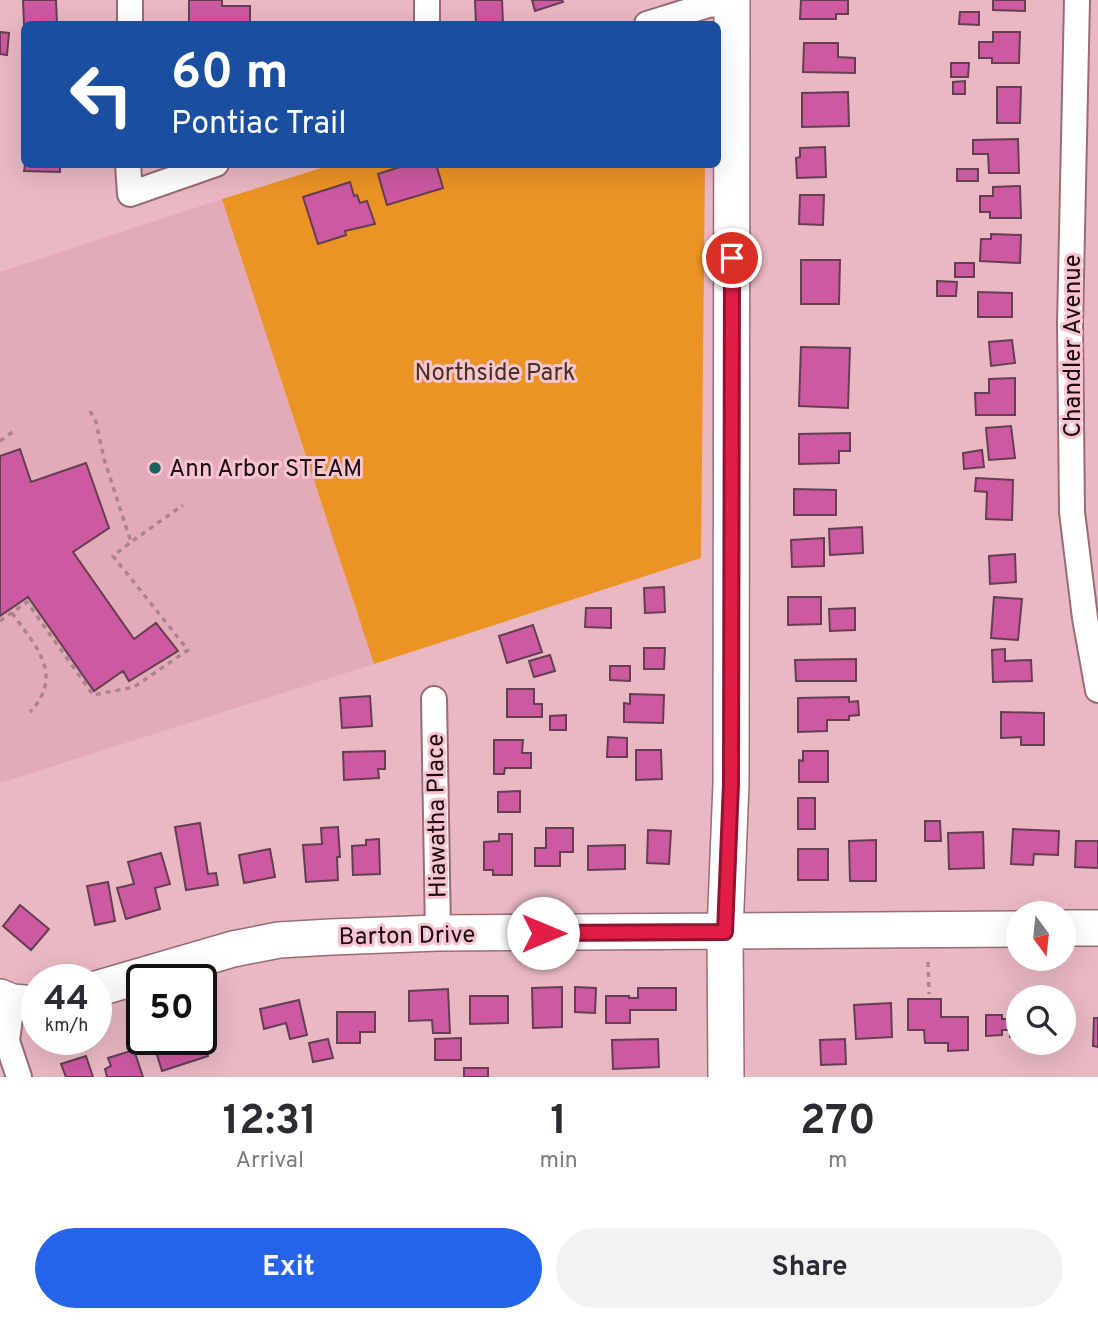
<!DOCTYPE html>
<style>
:root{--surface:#fff;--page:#f2f2f3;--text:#2b2b33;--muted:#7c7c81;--accent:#2563eb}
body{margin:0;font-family:Overpass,sans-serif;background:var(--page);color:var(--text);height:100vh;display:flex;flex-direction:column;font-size:26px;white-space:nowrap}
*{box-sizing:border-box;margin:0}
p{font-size:23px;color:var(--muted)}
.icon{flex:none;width:38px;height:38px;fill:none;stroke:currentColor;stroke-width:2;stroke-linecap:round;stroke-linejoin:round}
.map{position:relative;height:1077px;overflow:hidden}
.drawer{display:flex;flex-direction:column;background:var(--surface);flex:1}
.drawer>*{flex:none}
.guide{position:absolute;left:21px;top:21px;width:700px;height:147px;border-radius:10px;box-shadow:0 7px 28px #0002;background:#1a4fa0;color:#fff;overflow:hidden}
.needle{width:46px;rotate:165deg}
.fabs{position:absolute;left:1006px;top:901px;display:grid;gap:14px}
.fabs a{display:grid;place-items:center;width:70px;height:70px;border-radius:50%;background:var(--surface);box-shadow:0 7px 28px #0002;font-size:35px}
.speed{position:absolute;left:21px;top:964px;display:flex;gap:14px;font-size:35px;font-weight:700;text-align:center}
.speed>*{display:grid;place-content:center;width:91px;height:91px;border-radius:50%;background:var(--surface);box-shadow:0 7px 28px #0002;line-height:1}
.speed small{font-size:18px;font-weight:400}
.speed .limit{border:4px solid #111;border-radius:10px;background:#fff;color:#111}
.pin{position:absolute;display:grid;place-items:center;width:60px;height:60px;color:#fff;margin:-30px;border:4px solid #fff;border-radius:50%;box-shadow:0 2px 7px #0007}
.me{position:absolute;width:77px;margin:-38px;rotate:90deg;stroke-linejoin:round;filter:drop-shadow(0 0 5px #0008)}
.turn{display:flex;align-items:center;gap:24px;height:147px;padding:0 35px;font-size:32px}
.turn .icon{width:91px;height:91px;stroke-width:2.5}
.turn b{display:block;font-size:49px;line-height:60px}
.eta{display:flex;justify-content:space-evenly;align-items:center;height:119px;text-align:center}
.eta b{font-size:42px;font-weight:700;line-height:49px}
.action{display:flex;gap:14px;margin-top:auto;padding:14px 35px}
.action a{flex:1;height:80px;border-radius:42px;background:var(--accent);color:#fff;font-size:28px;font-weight:700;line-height:80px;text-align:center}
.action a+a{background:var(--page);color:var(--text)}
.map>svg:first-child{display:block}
.built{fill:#e3abb7}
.green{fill:#ec9326}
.building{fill:#cd59a1;stroke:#643f54;stroke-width:2}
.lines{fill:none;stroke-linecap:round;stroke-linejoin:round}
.street-casing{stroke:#996c76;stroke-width:28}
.secondary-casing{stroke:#996c76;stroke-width:38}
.path{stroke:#ab848c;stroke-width:3.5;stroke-dasharray:5 5;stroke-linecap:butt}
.street{stroke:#fff;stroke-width:24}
.secondary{stroke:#fff;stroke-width:35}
.route-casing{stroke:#92132f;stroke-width:18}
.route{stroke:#e11d48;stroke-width:12}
.poi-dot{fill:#19645c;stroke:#f7c4cf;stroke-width:2.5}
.labels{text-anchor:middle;stroke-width:6;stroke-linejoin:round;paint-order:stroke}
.street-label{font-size:24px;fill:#1c0b0f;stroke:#f7c4cf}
.park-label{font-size:24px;fill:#44311f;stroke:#f7c4cf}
.poi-label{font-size:24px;fill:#1c0b0f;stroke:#f7c4cf;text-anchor:start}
</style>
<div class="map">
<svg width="1098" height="1077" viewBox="0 0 1098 1077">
<rect width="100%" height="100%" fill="#e9b8c2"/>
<path class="built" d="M222 199 374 664 0 783V272Z"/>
<path class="green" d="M331 165H705L701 558 374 664 222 199Z"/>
<path class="building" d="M23 0H56L57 23 24 24Z
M189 0H222V6H250V24H189Z
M475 0H502L503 24H476Z
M532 0H562L563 2 535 11Z
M801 0H848V14H836V19H800Z
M993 0H1025V11L993 10Z
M960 12H979V25L959 24Z
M0 32 9 33 7 55 0 54Z
M993 32H1020L1019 63H992V58H979V42H993Z
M804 43H838V57L855 58V73L803 72Z
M951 63H969L968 77H951Z
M965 81V94H953V82Z
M997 87H1021L1020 123H997Z
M848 92 849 126 802 127V93Z
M1018 139 1019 173H989L988 154H973V140Z
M825 147 826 177 797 178 796 158 800 157V148Z
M25 164H60V172L24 171Z
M409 164H436L443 188 387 205 378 174Z
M957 169H978V181H957Z
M350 182 354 196 357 195 360 203 367 201 375 224 345 231 346 235 318 244 303 197Z
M1020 186 1021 218H990V212H980V196H993V187Z
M800 195H824L823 225 799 224Z
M991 234 1021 235 1020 263 980 261 981 239H991Z
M801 260H840L839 304H801Z
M955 263H974V277H955Z
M937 281 957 282 956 296H937Z
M978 292 1012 293V317H978Z
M1012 340 1015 363 991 366 989 342Z
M801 347 850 348 848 408 799 406Z
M1015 378V415H976L975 393H989V379Z
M1011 426 1015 458 989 460 986 428Z
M850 433V451H839V463L799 464V434Z
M20 449 31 482 86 463 109 528 73 552 134 639 156 623 178 651 129 681 123 671 94 691 28 597 0 616V456Z
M982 450 984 467 964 469 963 453Z
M976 478 1013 480 1012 520 986 519 987 492 975 491Z
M794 489 836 490V515H794Z
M862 527 863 553 830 555 829 529Z
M824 538V566L792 567 791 540Z
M1015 554 1016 582 990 584 989 556Z
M664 587 665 612 645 613 644 588Z
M788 597H821V624L788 625Z
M994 597 1022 599 1018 640 991 638Z
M586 608H611V628L585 627Z
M855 608V630L830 631 829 609Z
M533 625 542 652 507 663 499 636Z
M644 648H665L664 669H644Z
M1005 649V661L1031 660 1032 681 993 682 992 650Z
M550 655 555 671 534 677 529 661Z
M856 659V681H796L795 660Z
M610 666H630V681L610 680Z
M507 689H534V704H542V717H507Z
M630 694 664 695 663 723 624 722V703L630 704Z
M370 696 372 726 342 728 340 698Z
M849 697V702L858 701 859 715 849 716V720H827V731L798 732V698Z
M1001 712 1044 713V745H1021V737L1001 738Z
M566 715V730H550V716Z
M608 737 627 738V757H607Z
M494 740H523L522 753H531V768H505L504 774H494Z
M636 750H661L662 779 636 780Z
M385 751V769H378L379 778 344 780 343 752Z
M803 751H828V782H799V760L803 761Z
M520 791V812H498V792Z
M798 798H815V829H798Z
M925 821H940L941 841H925Z
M200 823 208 874 216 873 218 885 186 890 175 827Z
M338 827 340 857H337L338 880 306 882 303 845 322 844 321 828Z
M546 828H573V852H560V866H535V848H546Z
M1013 829 1059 831 1058 855 1034 854 1033 865 1011 864Z
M648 830 671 831 669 864 647 863Z
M983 832 984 868 949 869 948 833Z
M499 834H512V875H493V870H484V842L499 841Z
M379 839 380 874 353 875 352 846 366 845V840Z
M876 840V881H850L849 841Z
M1076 841H1098V868L1075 867Z
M625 845V869L588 870V846Z
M270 849 275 877 244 883 239 855Z
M798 849H828V880H798Z
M161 853 170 884 155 888 160 909 126 919 117 888 134 884 128 862Z
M108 882 115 921 95 925 87 886Z
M20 905 49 929 31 950 3 926Z
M562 987V1027L533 1028 532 988Z
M575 987 596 988 595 1013 575 1012Z
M638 988H676V1010H630V1023H606V996H629V998H638Z
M448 989 450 1033H433L432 1020 409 1021V991Z
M470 996H508V1023L470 1024Z
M908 999H941V1017H968V1050L948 1051V1043H925L924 1030H908Z
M299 1000 307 1035 290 1039 286 1023 264 1029 260 1009Z
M891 1003 892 1037 856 1039 854 1005Z
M1010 1011H1018V1037H1010Z
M337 1012H375V1032H360V1043H337Z
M986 1015H1002V1019H1010V1030H1002V1035L986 1036Z
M1094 1018H1098V1047L1093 1046Z
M201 1034 208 1056 162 1071 153 1042 161 1040H201Z
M461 1038V1060H435V1039Z
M328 1039 333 1058 313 1062 309 1043Z
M658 1039 659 1067 613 1069 612 1040Z
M845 1039 846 1064 821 1065 820 1040Z
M134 1050 143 1077H107L105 1069 111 1066 108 1058Z
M86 1056 93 1077H66L61 1064Z
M464 1068H488V1077H464Z"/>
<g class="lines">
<defs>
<path id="street" d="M1077 0 1070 324 1072 512 1085 618 1098 690
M130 24V0
M427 24V0
M647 24 708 5 732 2
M128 164 130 194 216 164
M434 699 438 933
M12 1002 7 1041 19 1077"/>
<path id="secondary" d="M1064 928H1098
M96 989 233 949 279 940 331 937 438 933 1018 929
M0 997 12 1002 37 1004
M726 1077 725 932 731 784 732 0"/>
</defs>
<use href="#street" class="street-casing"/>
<use href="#secondary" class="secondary-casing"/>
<path class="path" d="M90 411 96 422 104 459 131 542 183 505
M0 441 14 431
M12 613C35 645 65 675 30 712
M0 621 27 602 93 695 134 687 188 650 113 556 131 542
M928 962 929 994"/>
<use href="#street" class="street"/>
<use href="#secondary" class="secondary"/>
</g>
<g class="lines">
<defs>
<path id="route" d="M543 933 725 932 731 784 732 258"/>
</defs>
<use href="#route" class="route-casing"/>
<use href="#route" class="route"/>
</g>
<circle class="poi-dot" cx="155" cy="468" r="7"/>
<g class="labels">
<g class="street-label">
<text transform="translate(1072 346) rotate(-90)" y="8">Chandler Avenue</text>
<text transform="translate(436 816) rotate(-91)" y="8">Hiawatha Place</text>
<text transform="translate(407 935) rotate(-1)" y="8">Barton Drive</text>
</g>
<g class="park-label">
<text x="495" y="380">Northside Park</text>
</g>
<g class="poi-label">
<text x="169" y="476">Ann Arbor STEAM</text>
</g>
</g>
</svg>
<div class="fabs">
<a><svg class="needle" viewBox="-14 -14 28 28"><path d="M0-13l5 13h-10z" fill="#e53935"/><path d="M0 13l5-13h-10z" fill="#7c7c81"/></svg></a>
<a><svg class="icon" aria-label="search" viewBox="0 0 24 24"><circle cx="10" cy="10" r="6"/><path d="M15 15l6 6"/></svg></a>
</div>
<div class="speed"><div>44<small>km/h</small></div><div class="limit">50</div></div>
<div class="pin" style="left:732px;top:258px;background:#d93025"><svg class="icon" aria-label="arrive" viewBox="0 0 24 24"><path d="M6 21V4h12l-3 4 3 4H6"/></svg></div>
<svg class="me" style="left:543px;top:933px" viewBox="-20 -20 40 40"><circle r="19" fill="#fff"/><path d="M0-13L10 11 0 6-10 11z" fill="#e11d48"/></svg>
<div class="guide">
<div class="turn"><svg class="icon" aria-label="left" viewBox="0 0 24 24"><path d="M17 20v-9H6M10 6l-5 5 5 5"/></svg><div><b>60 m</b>Pontiac Trail</div></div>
</div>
</div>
<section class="drawer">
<div class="eta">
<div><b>12:31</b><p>Arrival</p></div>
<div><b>1</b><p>min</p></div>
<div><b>270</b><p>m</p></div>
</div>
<div class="action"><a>Exit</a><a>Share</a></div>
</section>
